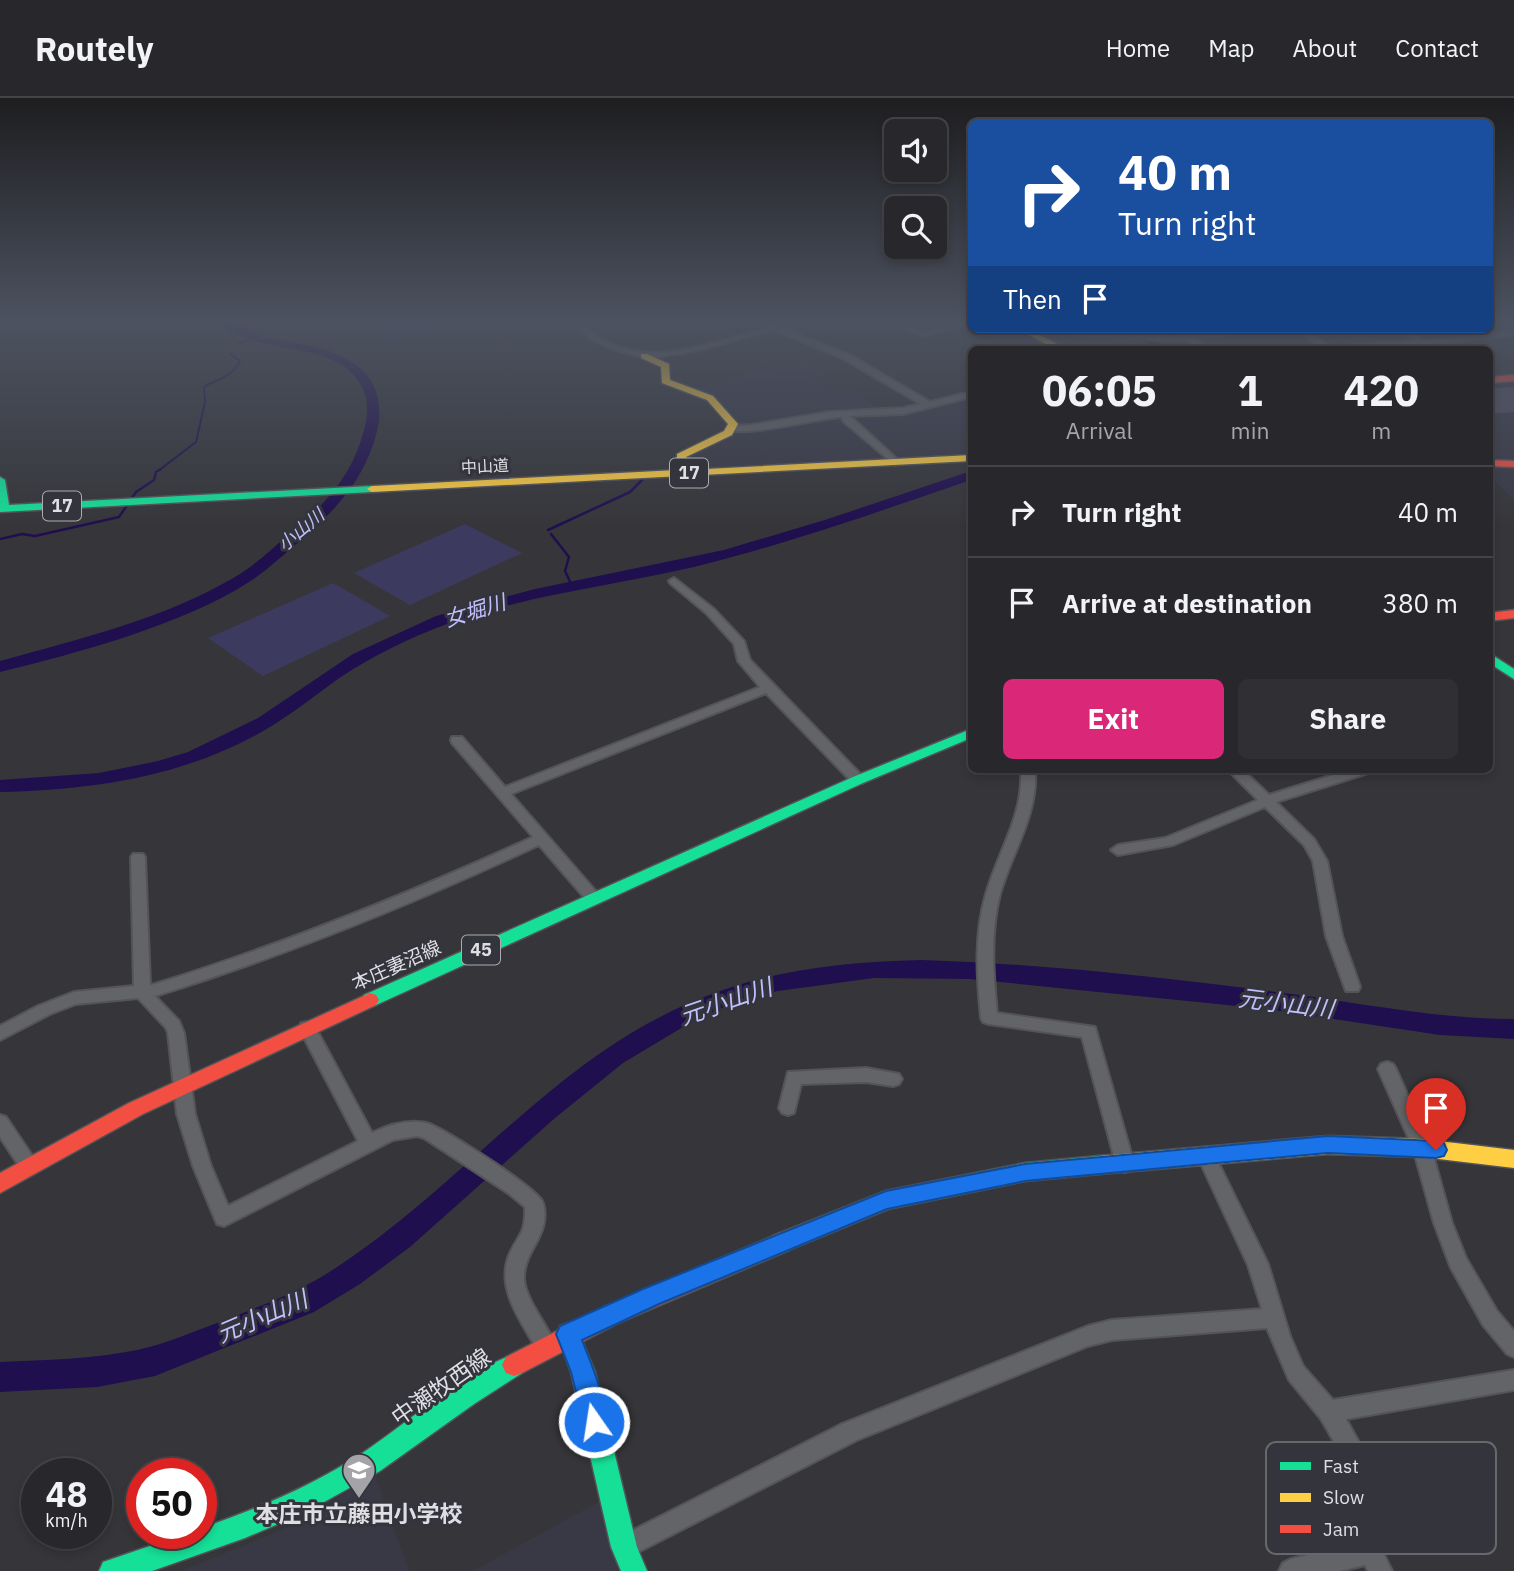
<!DOCTYPE html>
<meta charset="utf-8">
<style>
:root{--surface:#28282c;--page:#303034;--text:#f1f3f6;--muted:#a5a6a9;--line:#444448;--accent:#db2777}
body{margin:0;font-family:"IBM Plex Sans","Noto Sans JP",sans-serif;background:var(--page);color:var(--text);height:100vh;display:flex;flex-direction:column;font-size:26px;white-space:nowrap}
*{box-sizing:border-box;margin:0}
p{font-size:23px;color:var(--muted)}
.icon{flex:none;width:38px;height:38px;fill:none;stroke:currentColor;stroke-width:2;stroke-linecap:round;stroke-linejoin:round}
.map{position:relative;flex:1;overflow:hidden}
.panel{position:absolute;left:968px;top:248px;width:525px;height:427px;display:flex;flex-direction:column;background:var(--surface);border-radius:10px;box-shadow:0 4px 10px #0003,0 0 0 2px var(--line)}
.panel>*{flex:none}
.guide{position:absolute;left:968px;top:21px;width:525px;height:214px;border-radius:10px;box-shadow:0 4px 10px #0003,0 0 0 2px var(--line);background:#1a4fa0;color:#fff;overflow:hidden}
.fabs{position:absolute;left:884px;top:21px;display:grid;gap:14px}
.fabs a{display:grid;place-items:center;width:63px;height:63px;border-radius:10px;background:var(--surface);box-shadow:0 4px 10px #0003,0 0 0 2px var(--line);font-size:35px}
.speed{position:absolute;left:21px;top:1360px;display:flex;gap:14px;font-size:35px;font-weight:700;text-align:center}
.speed>*{display:grid;place-content:center;width:91px;height:91px;border-radius:50%;background:var(--surface);box-shadow:0 4px 10px #0003,0 0 0 2px var(--line);line-height:1}
.speed small{font-size:18px;font-weight:400}
.speed .limit{border:10px solid #d22;background:#fff;color:#111}
.pin{position:absolute;display:grid;place-items:center;width:60px;height:60px;color:#fff;margin:-72px -30px;border-radius:50% 50% 50% 0;rotate:-45deg;box-shadow:0 0 7px #0007}
.pin .icon{rotate:45deg}
.me{position:absolute;width:77px;margin:-38px;rotate:347deg;stroke-linejoin:round;filter:drop-shadow(0 0 5px #0008)}
.turn{display:flex;align-items:center;gap:24px;height:147px;padding:0 35px;font-size:32px}
.turn .icon{width:91px;height:91px;stroke-width:2.5}
.turn b{display:block;font-size:49px;line-height:60px}
.then{display:flex;align-items:center;height:66px;padding:0 35px;background:#0003;gap:14px;font-size:26px}
.eta{display:flex;justify-content:space-evenly;align-items:center;height:119px;text-align:center}
.eta b{font-size:42px;font-weight:800;line-height:49px}
.primary-button{display:flex;gap:14px;margin-top:auto;padding:14px 35px}
.primary-button a{flex:1;height:80px;border-radius:10px;background:var(--accent);color:#fff;font-size:28px;font-weight:800;line-height:80px;text-align:center}
.primary-button a+a{background:var(--page);color:var(--text)}
ul{padding:0;list-style:none}
li{display:flex;align-items:center;gap:21px;height:91px;padding:0 35px;border-top:2px solid var(--line)}
li div{flex:1}
li b{display:block;font-size:26px}
li em{font-style:normal}
header{display:flex;align-items:center;gap:42px;box-sizing:border-box;height:98px;padding:0 35px;background:var(--surface);border-bottom:2px solid var(--line)}
header strong{font-size:33px}
nav{display:flex;gap:38px;margin-inline-start:auto;font-size:24px}
.map>svg:first-child{display:block}
.built{fill:#393946}
.green{fill:#3d3a60}
.lines{fill:none;stroke-linecap:round;stroke-linejoin:round}
.stream-far1{stroke:#200f4f;stroke-width:2}
.stream{stroke:#200f4f;stroke-width:2.5}
.river{fill:#200f4f;fill-rule:evenodd}
.building{fill:#514f5f}
.street-casing{stroke:#545458;stroke-width:4}
.fast-casing{stroke:#545458;stroke-width:3}
.slow-casing{stroke:#545458;stroke-width:3}
.jam-casing{stroke:#545458;stroke-width:3}
.street{fill:#636467;fill-rule:evenodd}
.fast{fill:#16e098;fill-rule:evenodd}
.slow{fill:#ffcf43;fill-rule:evenodd}
.jam{fill:#f24e42;fill-rule:evenodd}
.route{fill:#1a73e8;stroke:#114b97;stroke-width:2}
.labels{text-anchor:middle;stroke-width:6;stroke-linejoin:round;paint-order:stroke}
.far-street-label{font-size:16px;fill:#dedee3;stroke:#34343c}
.shield{fill:#34343c;stroke:#ababb1;stroke-width:2}
.shield-label{font-size:18px;font-weight:bold;fill:#dedee3}
.far-water-label{font-size:18px;font-style:italic;fill:#c1bffe;stroke:#34343c}
.street-label{font-size:19px;fill:#dedee3;stroke:#34343c}
.water-label{font-size:21px;font-style:italic;fill:#c1bffe;stroke:#34343c}
.near-street-label{font-size:23px;fill:#dedee3;stroke:#34343c}
.near-poi-label{font-size:23px;font-weight:bold;fill:#dedee3;stroke:#34343c}
.near-water-label{font-size:24px;font-style:italic;fill:#c1bffe;stroke:#34343c}
.key{fill:#34343c;stroke:#67676e;stroke-width:2}
.key-label{font-size:19px;fill:#dedee3}
</style>
<header>
<strong>Routely</strong>
<nav><a>Home</a><a>Map</a><a>About</a><a>Contact</a></nav>
</header>
<div class="map">
<svg width="1514" height="1473" viewBox="0 0 1514 1473">
<rect width="100%" height="100%" fill="#36363a"/>
<path class="built" d="M1485 241 1514 252V260L1509 258 1492 259 1489 252H1480L1463 243Z
M804 262 824 276 812 280 833 291 845 289 883 313 822 315 741 329 717 301 694 291Z
M1514 284V363H1489V286Z
M971 299V357L900 360 851 322 853 318 904 315Z
M838 318 885 361 690 370 689 359 709 346 740 333Z
M1489 368 1514 369V402L1489 377Z
M375 1377 409 1473H181L294 1427Z
M604 1401 622 1473H473Z"/>
<path class="green" d="M372 222H452L429 234 408 233 390 245Z
M465 426 522 455 410 507 354 475Z
M333 485 390 518 263 578 208 540Z"/>
<g class="lines">
<path class="stream-far1" d="M238 246 253 240
M158 373 196 344 205 304 204 289C218 281 233 278 240 263L230 256"/>
<path class="stream" d="M548 432 630 394 642 382
M551 436 569 459 565 473 572 488
M0 441 22 436 35 438 119 419 136 394 154 382 156 374 161 371"/>
<path class="river" d="M216 222C234 222 254 237 275 241 302 246 334 250 356 267 378 283 383 308 377 333 365 383 333 415 295 447 280 460 266 473 249 484 182 527 78 555 0 574V563C79 541 164 521 235 479 255 467 272 451 289 436 320 411 347 384 360 345 367 325 372 303 359 284 330 240 253 260 216 222Z
M1143 231H1155V240L1165 252H1153L1143 241Z
M971 373V382C880 413 788 446 694 469 612 488 526 497 447 526 409 540 372 558 338 581 314 598 291 617 265 632 184 679 92 692 0 694V682L99 675 158 663 188 654 258 620 353 556 436 518 535 491 724 452 828 421Z
M922 862C1045 866 1170 880 1292 896 1366 906 1439 921 1514 921V941L1440 937 1267 911 970 881 874 880 778 893 737 904 698 920 623 965 555 1020 410 1149 360 1186 314 1214 155 1278 97 1289 0 1294V1264C46 1262 92 1261 137 1252 165 1246 190 1235 217 1225 253 1211 289 1198 323 1178 401 1130 466 1064 536 1005 660 899 760 865 922 862Z"/>
</g>
<path class="building" d="M1514 289V314L1489 316V291Z"/>
<g class="lines">
<defs>
<path id="street" d="M580 222H588L587 230C636 277 711 245 767 230L751 222C762 222 769 228 778 228 789 229 804 222 817 222L785 231 848 256 930 304 971 294V299L903 316 850 318 898 362 900 364 895 367 843 323 842 319C819 320 742 340 728 331L732 328 752 327 829 314 903 310 921 306 842 260 774 232 695 253 646 260 610 250 591 241 579 230Z
M891 222 925 234 955 225 951 222H960L965 226 925 238 891 226Z
M1024 231 1170 238 1255 231H1288L1284 233 1195 240 1208 252H1199L1187 241 1170 242 1025 235 1021 233Z
M1295 231H1304L1330 249 1416 243 1396 231H1405L1425 243 1514 233V237L1425 247 1325 252Z
M674 480 714 511 744 543 750 562 863 679 865 682 863 685H853L766 595 511 696 599 797 601 801 599 805H589L539 747C415 805 287 857 155 898L179 923 184 935 195 1016 211 1068 228 1108 358 1043 299 930 301 925 307 924 313 925 372 1035C386 1028 403 1023 419 1024 424 1024 430 1026 434 1028 451 1036 539 1091 543 1105 552 1137 523 1152 524 1181 525 1201 548 1228 556 1248L553 1255 546 1258 539 1255C523 1226 497 1194 508 1160 517 1136 526 1139 525 1109L508 1095 424 1040 417 1038 393 1042 224 1128 217 1126 193 1068 177 1016 168 935 166 930 138 900 76 906 50 916 0 942V928L38 908 74 894 134 888 131 759 133 756H143L145 759 150 887 155 886C284 846 410 795 533 739L452 645 451 642 452 639H462L505 689 760 589 738 563 734 546 706 515 670 485 669 483Z
M1021 672H1035C1038 717 1012 754 1000 796 990 835 993 876 997 915L1095 929 1134 1066 1131 1072 1125 1074 1119 1072 1116 1066 1082 939 989 926 983 924 981 920C977 879 974 836 986 796 998 754 1024 717 1021 672Z
M1228 672H1243L1269 697 1349 672H1370L1368 675 1276 704 1314 741 1327 763 1342 838 1360 889 1358 893H1346L1326 838 1313 763 1304 747 1265 709 1173 747 1118 757 1111 752 1118 747 1165 740 1258 702Z
M1387 964 1393 966 1396 971 1431 1050 1452 1125 1466 1160 1497 1213 1514 1233V1259L1507 1256 1483 1227 1451 1170 1434 1125 1413 1050 1378 971 1381 966Z
M866 970 899 976 902 981 899 986 893 988 866 984 801 986 794 1015 788 1017 782 1015 779 1010 788 974Z
M0 1017 6 1019 35 1062 38 1068 35 1074 29 1076 23 1074 0 1039Z
M1206 1049 1212 1052 1268 1166 1290 1238 1303 1268 1333 1302 1514 1272V1292L1346 1321 1373 1370 1382 1453 1392 1473H1368L1365 1467 1340 1473H1279L1283 1465 1291 1461 1359 1445 1351 1373 1321 1321 1289 1282 1267 1230 1112 1242 1088 1248 857 1342 632 1457 624 1461 616 1457 612 1449 616 1441 842 1326 1088 1228 1112 1222 1262 1211 1248 1167 1197 1057 1200 1052Z"/>
<path id="fast" d="M0 379 5 382 9 407 372 388 377 391 372 394 0 414Z
M1489 555 1514 571V581L1489 565Z
M971 631V640L863 685 376 907 370 909 364 907 361 902 364 897 853 679Z
M1099 1058 1106 1061 1109 1067 1106 1073 1099 1076 1025 1083 888 1111 781 1155 773 1152 770 1145 773 1138 886 1093 1025 1065Z
M568 1225 576 1228 595 1274 637 1449 647 1473H621L611 1449 571 1274 557 1236 560 1228Z
M514 1256 522 1259 526 1267 522 1275 474 1306 380 1373 306 1414 245 1440 152 1473H99L103 1464 188 1435H201V1430C257 1411 312 1388 361 1356 411 1323 458 1278 514 1256Z"/>
<path id="slow" d="M1018 231H1029L1068 252H1057Z
M641 256H647L669 266 670 282 713 298 738 326 732 337 686 359 687 372 971 357V363L372 394 367 391 372 388 677 372V356L724 333 728 326 707 302 662 285 661 269 641 260Z
M1328 1038 1422 1041 1514 1052V1070L1422 1059 1328 1056 1099 1076 1092 1073 1089 1067 1092 1061 1099 1058Z"/>
<path id="jam" d="M1514 277V283L1489 285V279Z
M1489 362 1514 363V369L1489 368Z
M1514 512V520L1489 523V515Z
M370 895 376 897 379 902 376 907 143 1016 0 1095V1075L129 1005Z
M781 1135 789 1138 792 1145 789 1152 620 1224 522 1275 514 1278 506 1275 502 1267 506 1259 604 1209Z"/>
</defs>
<use href="#street" class="street-casing"/>
<use href="#fast" class="fast-casing"/>
<use href="#slow" class="slow-casing"/>
<use href="#jam" class="jam-casing"/>
<use href="#street" class="street"/>
<use href="#fast" class="fast"/>
<use href="#slow" class="slow"/>
<use href="#jam" class="jam"/>
</g>
<linearGradient id="sky" x2="0" y2="1"><stop stop-color="#1e1e20"/><stop offset="0.52" stop-color="#4c5260"/><stop offset="1" stop-color="#4c5260" stop-opacity="0"/></linearGradient>
<rect width="1514" height="429" fill="url(#sky)"/>
<path class="route" d="M1328 1038 1436 1043 1444 1045 1447 1052 1444 1058 1436 1060 1328 1055 1206 1066 1025 1083 887 1111 659 1206 582 1242C590 1263 612 1312 603 1333L594 1336 586 1333 571 1274 556 1236 560 1228 643 1191 886 1093 1025 1066Z"/>
<defs>
<symbol id="school-pin" viewBox="-11 -11 22 30"><path d="M0 17L-7.5 6A9.5 9.5 0 1 1 7.5 6Z" fill="#a3a3a8" stroke="#34343c"/><path d="M0-5L7-2L0 1L-7-2ZM-4 1L0 2.5L4 1V4Q0 6-4 4Z" fill="#fff"/></symbol>
</defs>
<g fill-rule="evenodd">
<use href="#school-pin" x="340" y="1353" width="38" height="52"/>
</g>
<g class="labels">
<g class="far-street-label">
<text transform="translate(485 368) rotate(-3)" y="6">中山道</text>
</g>
<g class="shield">
<rect x="670" y="360.5" width="38" height="29" rx="5"/>
<rect x="43" y="393.5" width="38" height="29" rx="5"/>
<rect x="462" y="837.5" width="38" height="29" rx="5"/>
</g>
<g class="shield-label">
<text x="689" y="381">17</text>
<text x="62" y="414">17</text>
<text x="481" y="858">45</text>
</g>
<g class="far-water-label">
<text transform="translate(301 432) rotate(-40)" y="6">小山川</text>
</g>
<g class="street-label">
<text transform="translate(396 867) rotate(-24)" y="7">本庄妻沼線</text>
</g>
<g class="water-label">
<text transform="translate(475 513) rotate(-17)" y="7">女堀川</text>
</g>
<g class="near-street-label">
<text transform="translate(441 1289) rotate(-35)" y="8">中瀬牧西線</text>
</g>
<g class="near-poi-label">
<text x="359" y="1424">本庄市立藤田小学校</text>
</g>
<g class="near-water-label">
<text transform="translate(726 904) rotate(-19)" y="8">元小山川</text>
<text transform="translate(1286 906) rotate(7)" y="8">元小山川</text>
<text transform="translate(262 1219) rotate(-23)" y="8">元小山川</text>
</g>
</g>
<rect x="1266" y="1344" width="230" height="112" rx="10" class="key"/>
<rect x="1280" y="1364" width="31" height="8" fill="#16e098"/>
<rect x="1280" y="1395" width="31" height="9" fill="#ffcf43"/>
<rect x="1280" y="1427" width="31" height="8" fill="#f24e42"/>
<g class="key-label">
<text x="1323" y="1375">Fast</text>
<text x="1323" y="1406">Slow</text>
<text x="1323" y="1438">Jam</text>
</g>
</svg>
<div class="fabs">
<a><svg class="icon" aria-label="sound" viewBox="0 0 24 24"><path d="M4 9h4l5-4v14l-5-4H4zM17 9q2 3 0 6"/></svg></a>
<a><svg class="icon" aria-label="search" viewBox="0 0 24 24"><circle cx="10" cy="10" r="6"/><path d="M15 15l6 6"/></svg></a>
</div>
<div class="speed"><div>48<small>km/h</small></div><div class="limit">50</div></div>
<div class="pin" style="left:1436px;top:1052px;background:#d93025"><svg class="icon" aria-label="arrive" viewBox="0 0 24 24"><path d="M6 21V4h12l-3 4 3 4H6"/></svg></div>
<svg class="me" style="left:594px;top:1324px" viewBox="-20 -20 40 40"><circle r="17" fill="#1a73e8" stroke="#fff" stroke-width="3"/><path d="M0-11L8 9 0 5-8 9z" fill="#fff"/></svg>
<div class="guide">
<div class="turn"><svg class="icon" aria-label="right" viewBox="0 0 24 24"><path d="M7 20v-9h11M14 6l5 5-5 5"/></svg><div><b>40 m</b>Turn right</div></div>
<div class="then">Then<svg class="icon" aria-label="arrive" viewBox="0 0 24 24"><path d="M6 21V4h12l-3 4 3 4H6"/></svg></div>
</div>
<section class="panel">
<div class="eta">
<div><b>06:05</b><p>Arrival</p></div>
<div><b>1</b><p>min</p></div>
<div><b>420</b><p>m</p></div>
</div>
<ul>
<li><svg class="icon" aria-label="right" viewBox="0 0 24 24"><path d="M7 20v-9h11M14 6l5 5-5 5"/></svg><div><b>Turn right</b></div><em>40 m</em></li>
<li><svg class="icon" aria-label="arrive" viewBox="0 0 24 24"><path d="M6 21V4h12l-3 4 3 4H6"/></svg><div><b>Arrive at destination</b></div><em>380 m</em></li>
</ul>
<div class="primary-button"><a>Exit</a><a>Share</a></div>
</section>
</div>
